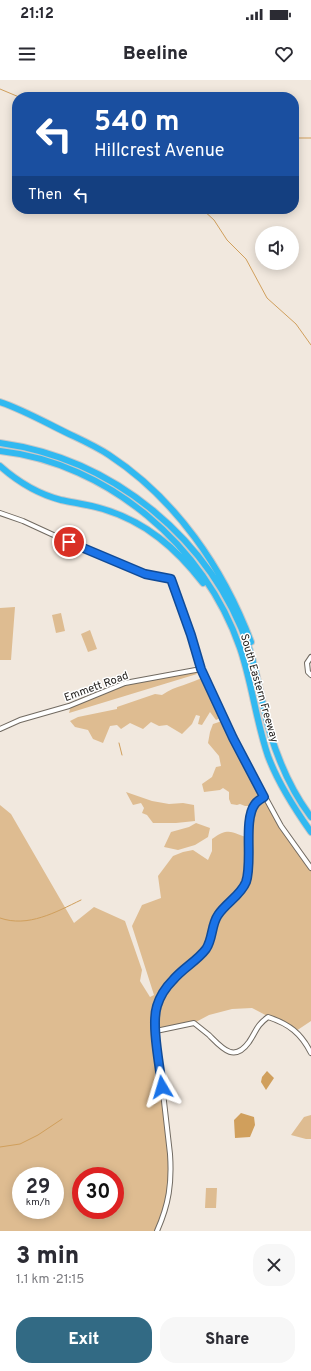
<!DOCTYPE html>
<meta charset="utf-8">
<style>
:root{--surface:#fff;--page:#f7f7f7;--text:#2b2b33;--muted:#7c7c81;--accent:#326a84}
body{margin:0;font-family:Overpass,sans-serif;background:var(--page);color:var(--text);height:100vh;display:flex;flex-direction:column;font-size:15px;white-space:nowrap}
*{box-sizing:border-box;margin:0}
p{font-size:13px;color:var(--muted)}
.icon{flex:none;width:22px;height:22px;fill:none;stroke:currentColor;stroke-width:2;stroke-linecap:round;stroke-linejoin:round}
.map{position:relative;height:1151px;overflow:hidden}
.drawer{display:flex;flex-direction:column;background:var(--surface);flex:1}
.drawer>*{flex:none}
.guide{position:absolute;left:12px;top:12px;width:287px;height:122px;border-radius:16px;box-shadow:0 2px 10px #0003;background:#1a4fa0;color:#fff;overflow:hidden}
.controls{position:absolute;left:255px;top:146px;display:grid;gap:8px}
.controls a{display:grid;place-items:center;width:44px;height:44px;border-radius:50%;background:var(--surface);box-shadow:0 2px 10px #0003;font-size:20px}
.speed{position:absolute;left:12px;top:1087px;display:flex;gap:8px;font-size:20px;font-weight:700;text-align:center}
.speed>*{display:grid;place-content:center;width:52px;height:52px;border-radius:50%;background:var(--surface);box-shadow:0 2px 10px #0003;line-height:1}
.speed small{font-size:10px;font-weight:400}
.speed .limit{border:6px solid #d22;background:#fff;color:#111}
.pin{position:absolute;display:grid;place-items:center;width:34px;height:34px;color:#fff;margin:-17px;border:2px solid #fff;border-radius:50%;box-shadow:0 1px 4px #0007}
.me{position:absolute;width:44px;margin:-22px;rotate:353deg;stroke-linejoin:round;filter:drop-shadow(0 0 3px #0008)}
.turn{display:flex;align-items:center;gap:14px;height:84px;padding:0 16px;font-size:18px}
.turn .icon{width:52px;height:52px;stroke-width:2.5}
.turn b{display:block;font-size:28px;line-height:34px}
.then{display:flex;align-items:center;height:38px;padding:0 16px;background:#0003;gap:8px;font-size:15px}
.round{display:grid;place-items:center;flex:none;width:42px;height:42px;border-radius:16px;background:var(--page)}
.summary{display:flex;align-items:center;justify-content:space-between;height:68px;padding:0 16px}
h1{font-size:24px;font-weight:800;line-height:30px}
.primary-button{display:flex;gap:8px;margin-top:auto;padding:8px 16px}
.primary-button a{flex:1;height:46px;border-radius:16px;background:var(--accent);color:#fff;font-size:16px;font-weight:800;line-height:46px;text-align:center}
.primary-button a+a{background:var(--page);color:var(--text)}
.status{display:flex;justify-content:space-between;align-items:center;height:28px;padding:0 20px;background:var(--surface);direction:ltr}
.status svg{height:11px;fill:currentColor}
header{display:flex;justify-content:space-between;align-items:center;height:52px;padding:0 16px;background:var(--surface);font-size:18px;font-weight:800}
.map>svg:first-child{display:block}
.green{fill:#debc91;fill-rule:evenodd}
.water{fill:#d09f5c}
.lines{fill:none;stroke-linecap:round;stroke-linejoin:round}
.stream{stroke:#d09f5c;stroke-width:1}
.minor-casing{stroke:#716a61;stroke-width:6}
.highway-casing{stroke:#c9c8c8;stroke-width:8}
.minor{stroke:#fff;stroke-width:4}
.highway{stroke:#31b9f1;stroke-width:6}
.route-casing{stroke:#114b97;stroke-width:10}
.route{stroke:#1a73e8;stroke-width:7}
.labels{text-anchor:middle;stroke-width:3;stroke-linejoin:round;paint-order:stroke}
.street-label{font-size:11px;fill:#1e1b18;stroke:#fff}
</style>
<div class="status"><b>21:12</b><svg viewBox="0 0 49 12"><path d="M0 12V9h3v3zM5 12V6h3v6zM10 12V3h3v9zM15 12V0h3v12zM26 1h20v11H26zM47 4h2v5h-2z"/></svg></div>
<header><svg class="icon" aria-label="menu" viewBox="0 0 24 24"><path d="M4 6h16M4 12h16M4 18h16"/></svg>Beeline<svg class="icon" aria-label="heart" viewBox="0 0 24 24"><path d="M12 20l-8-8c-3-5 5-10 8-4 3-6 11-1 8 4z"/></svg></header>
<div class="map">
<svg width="311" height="1151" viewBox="0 0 311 1151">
<rect width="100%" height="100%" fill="#f1e8de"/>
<path class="green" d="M15 527 11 580H0V528Z
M61 533 65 551 56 553 52 535Z
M90 550 97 569 88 572 81 554Z
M195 591 197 594 69 633 71 626 125 603Z
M205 596 218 624 215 626 220 638 216 640 210 632 202 645 198 644 200 636 196 635 192 644 182 654 167 645 159 646 151 642 143 649 130 643 121 649 117 645 110 646 103 663 93 659 88 650 75 647 70 641 78 637 117 629V627L155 614 162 615C176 605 190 605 205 596Z
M225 640 270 726 311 788V941L296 951 252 928 232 929 209 935 194 943 156 951 171 1094 168 1122 157 1151H0V725L11 734 74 843 94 827 125 841 142 890 140 901 150 917 154 915 132 846 142 825 161 818 158 796 173 776 183 772 193 770 208 780 212 771V759C231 745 233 755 251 758L253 726H245L240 724 237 725 231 724 229 719V712L223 708 220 710 204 712 202 704 212 697 216 687 221 686 219 676 208 663 210 652 213 644ZM21 1096H55V1130H21ZM81 1096H115V1130H81Z
M126 712 152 721 169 724 183 723 194 725 195 741 176 743H153L147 735 142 733 144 728 141 723 133 725Z
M196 743 210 748 208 757 195 765 178 770 164 767 171 752 189 747Z
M311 1035V1059H306L291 1055 304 1037Z
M206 1108H217L216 1128H205Z"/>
<path class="water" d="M267 991 274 998 266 1010 261 1002 262 997Z
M241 1033 254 1037 255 1045 250 1057 235 1058 234 1040Z"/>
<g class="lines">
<path class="stream" d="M0 9 19 17
M294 58H311
M202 129 214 140 227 160 246 179 267 218 296 244 311 265
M119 663 122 675
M0 838C28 848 56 832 81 820
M0 1067 20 1064 38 1055 62 1039"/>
<defs>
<path id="minor" d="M0 433 23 441 97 475 145 494 171 499 191 555 201 589 233 658 281 746 311 788
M311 577 307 583 308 592 311 595
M0 649 20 640 69 626 125 603 201 589
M156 951 194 943C199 947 204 951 209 955 222 968 234 983 249 962 257 950 256 946 268 937 289 944 301 953 311 973
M157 1151C169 1124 172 1103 170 1074L156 951C154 924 162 907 183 890 192 883 202 877 207 867 210 861 210 855 212 849 214 842 217 836 222 830 229 820 244 813 246 800 250 781 245 737 255 724 257 721 261 719 264 717"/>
<path id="highway" d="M0 322C21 329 41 340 61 350 77 358 94 365 109 375 176 419 223 488 251 562
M0 363C114 379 211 459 249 568 258 595 262 625 270 653 279 682 292 712 311 737
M0 371C108 383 205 466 240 568 252 603 256 641 268 676 278 703 294 728 311 752
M0 386C18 402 38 414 61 420 75 423 90 425 103 429 146 442 176 468 203 503"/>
</defs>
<use href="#minor" class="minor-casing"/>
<use href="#highway" class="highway-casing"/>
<use href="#minor" class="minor"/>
<use href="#highway" class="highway"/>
</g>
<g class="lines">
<defs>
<path id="route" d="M69 462 145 494 171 499 191 555 201 589 233 658 264 717C261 719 257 721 255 724 243 740 253 782 246 802 241 815 226 823 218 835 211 845 213 859 206 869 197 881 183 888 173 900 166 907 160 916 157 926 151 945 160 986 162 1007"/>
</defs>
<use href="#route" class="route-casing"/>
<use href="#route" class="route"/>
</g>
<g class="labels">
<g class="street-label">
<text transform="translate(96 606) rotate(-20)" y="4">Emmett Road</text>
<text transform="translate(260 608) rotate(74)" y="4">South Eastern Freeway</text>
</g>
</g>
</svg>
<div class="controls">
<a><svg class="icon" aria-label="sound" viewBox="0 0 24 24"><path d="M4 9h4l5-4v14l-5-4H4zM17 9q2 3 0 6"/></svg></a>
</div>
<div class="speed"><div>29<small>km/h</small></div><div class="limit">30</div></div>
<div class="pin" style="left:69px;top:462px;background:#d93025"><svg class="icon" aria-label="arrive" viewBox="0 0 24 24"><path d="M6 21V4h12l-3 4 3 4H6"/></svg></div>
<svg class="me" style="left:162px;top:1007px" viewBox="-20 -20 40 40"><path d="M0-17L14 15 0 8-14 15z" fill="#1a73e8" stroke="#fff" stroke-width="4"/></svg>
<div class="guide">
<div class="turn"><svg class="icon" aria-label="left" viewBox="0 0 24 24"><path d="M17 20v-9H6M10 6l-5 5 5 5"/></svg><div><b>540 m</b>Hillcrest Avenue</div></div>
<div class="then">Then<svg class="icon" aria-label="left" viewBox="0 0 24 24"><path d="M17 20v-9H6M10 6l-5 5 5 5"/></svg></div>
</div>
</div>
<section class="drawer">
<div class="summary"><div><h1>3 min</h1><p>1.1 km · 21:15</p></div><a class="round"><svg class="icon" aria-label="close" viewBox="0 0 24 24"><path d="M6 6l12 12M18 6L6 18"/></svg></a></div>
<div class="primary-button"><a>Exit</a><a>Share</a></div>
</section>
